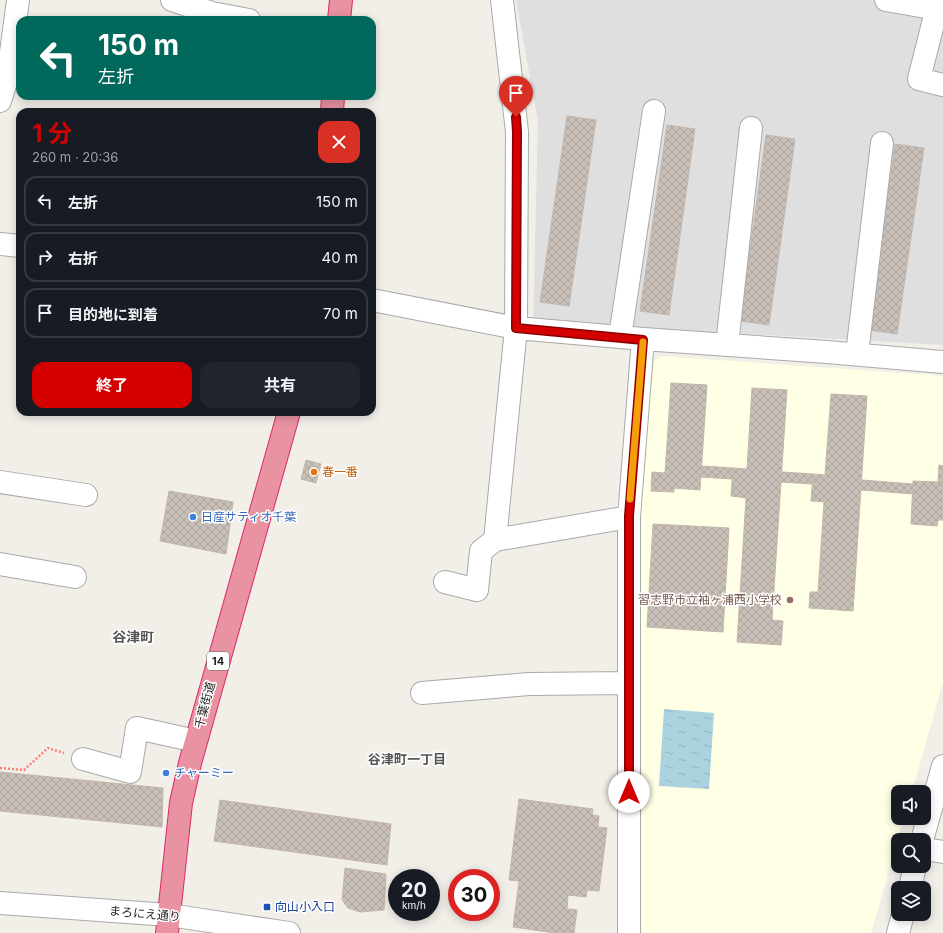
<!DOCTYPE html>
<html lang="ja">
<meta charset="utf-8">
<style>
:root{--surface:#171b24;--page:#20242c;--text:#f1f3f6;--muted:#9ea1a6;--line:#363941;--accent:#d40000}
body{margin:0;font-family:Inter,"Noto Sans JP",sans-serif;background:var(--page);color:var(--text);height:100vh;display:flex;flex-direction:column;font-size:15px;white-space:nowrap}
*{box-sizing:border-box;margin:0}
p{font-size:13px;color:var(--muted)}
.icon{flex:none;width:22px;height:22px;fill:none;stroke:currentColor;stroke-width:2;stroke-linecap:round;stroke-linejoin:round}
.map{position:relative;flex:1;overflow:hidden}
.panel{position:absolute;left:16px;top:108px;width:360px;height:308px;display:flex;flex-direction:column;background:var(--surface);border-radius:12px;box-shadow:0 2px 10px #0003}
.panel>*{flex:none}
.top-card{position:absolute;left:16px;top:16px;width:360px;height:84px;border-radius:12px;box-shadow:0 2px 10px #0003;background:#00695c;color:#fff;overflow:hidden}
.tools{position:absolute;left:891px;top:785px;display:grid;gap:8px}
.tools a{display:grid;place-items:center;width:40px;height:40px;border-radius:8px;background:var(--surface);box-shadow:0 2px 10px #0003;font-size:20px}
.speed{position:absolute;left:388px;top:869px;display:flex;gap:8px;font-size:20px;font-weight:700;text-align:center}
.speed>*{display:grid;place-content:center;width:52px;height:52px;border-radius:50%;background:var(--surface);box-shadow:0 2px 10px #0003;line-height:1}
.speed small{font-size:10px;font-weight:400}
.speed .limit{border:6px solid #d22;background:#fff;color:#111}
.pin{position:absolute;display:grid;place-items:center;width:34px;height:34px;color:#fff;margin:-41px -17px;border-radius:50% 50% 50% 0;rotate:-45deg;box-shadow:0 0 4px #0007}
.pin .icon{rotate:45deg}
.me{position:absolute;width:44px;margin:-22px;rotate:0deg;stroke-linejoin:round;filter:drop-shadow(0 0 3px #0008)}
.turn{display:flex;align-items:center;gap:14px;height:84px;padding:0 16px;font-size:18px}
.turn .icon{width:52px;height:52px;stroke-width:2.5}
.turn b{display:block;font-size:28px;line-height:34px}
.round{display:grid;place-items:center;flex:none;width:42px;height:42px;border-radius:12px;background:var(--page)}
.head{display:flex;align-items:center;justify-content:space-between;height:68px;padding:0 16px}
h1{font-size:24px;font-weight:700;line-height:30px;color:var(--accent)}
.action{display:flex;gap:8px;margin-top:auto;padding:8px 16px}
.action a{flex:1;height:46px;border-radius:12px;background:var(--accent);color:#fff;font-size:16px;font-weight:700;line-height:46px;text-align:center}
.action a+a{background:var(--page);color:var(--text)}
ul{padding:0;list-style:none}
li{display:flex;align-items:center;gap:12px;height:50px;margin:0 8px 6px;padding:0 8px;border:2px solid var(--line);border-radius:12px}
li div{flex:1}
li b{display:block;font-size:15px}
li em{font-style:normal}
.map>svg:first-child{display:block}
.residential{fill:#e0dfdf}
.education{fill:#ffffe5}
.water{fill:url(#water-ripples)}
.building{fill:url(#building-cross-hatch);stroke:#c4b6ab}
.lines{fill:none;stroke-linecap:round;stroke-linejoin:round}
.minor-casing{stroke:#a9a9a9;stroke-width:24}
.highway-casing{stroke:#dc2a67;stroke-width:24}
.path{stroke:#fa8072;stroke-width:2.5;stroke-dasharray:2 2;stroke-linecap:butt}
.minor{stroke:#fff;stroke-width:22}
.highway{stroke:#e892a2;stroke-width:22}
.route-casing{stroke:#8a0000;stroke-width:10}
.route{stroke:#d40000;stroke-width:7}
.slow{stroke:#f59e0b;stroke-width:7}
.food-dot{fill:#e8710a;stroke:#fff;stroke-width:1.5}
.shop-dot{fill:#3f7fe0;stroke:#fff;stroke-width:1.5}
.education-dot{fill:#8d6e63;stroke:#fff;stroke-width:1.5}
.transit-dot{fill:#1a4fb4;stroke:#fff;stroke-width:1.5}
.labels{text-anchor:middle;stroke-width:3;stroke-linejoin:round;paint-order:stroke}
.shield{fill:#fff;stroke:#646464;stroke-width:1}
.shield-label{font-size:11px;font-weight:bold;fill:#222}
.food-label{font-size:12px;fill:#c56008;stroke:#fff;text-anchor:start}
.shop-label{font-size:12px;fill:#366cbe;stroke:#fff;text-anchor:start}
.education-label{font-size:12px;fill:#785e54;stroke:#fff;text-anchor:end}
.street-label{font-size:12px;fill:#222;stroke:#fff}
.transit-label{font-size:12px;fill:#164399;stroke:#fff;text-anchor:start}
.neighbourhood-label{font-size:13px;font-weight:bold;fill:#555;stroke:#fff}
.quarter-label{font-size:14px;font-weight:bold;fill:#555;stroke:#fff}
</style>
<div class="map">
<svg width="943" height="933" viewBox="0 0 943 933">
<defs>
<pattern id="water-ripples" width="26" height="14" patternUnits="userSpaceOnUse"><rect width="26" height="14" fill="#aad3df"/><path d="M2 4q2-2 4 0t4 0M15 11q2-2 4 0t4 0" fill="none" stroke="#92b5bf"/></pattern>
<pattern id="building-cross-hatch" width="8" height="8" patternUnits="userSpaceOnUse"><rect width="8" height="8" fill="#c7bfb8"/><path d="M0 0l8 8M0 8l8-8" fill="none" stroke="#aba49e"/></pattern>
</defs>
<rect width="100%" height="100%" fill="#f2efe9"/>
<path class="residential" d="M516 0H943V345L533 322 538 121Z"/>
<path class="education" d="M662 356 943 376V682L912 792H898V818H904L871 933H639L637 517 654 361Z"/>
<path class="water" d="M664 709 714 713 709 789 659 786Z"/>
<path class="building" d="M567 116 596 120 569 306 540 302Z
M667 125 695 129 669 315 640 311Z
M766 135 795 139 769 325 740 321Z
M895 144 924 148 897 334 869 330Z
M671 383 707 385 700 490 674 488V492L651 491 652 472 665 473Z
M752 388 787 390 772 620 783 621 781 645 737 642 746 498 731 496 733 468 747 469Z
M831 394 867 396 853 611 809 608 810 592H818L824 502 811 501 813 474 825 475Z
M306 460 321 464 316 483 301 479Z
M939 465 943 466V520H938L937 526 911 524 913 481 938 482Z
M702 466 733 468V479L701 477Z
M782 472 813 474 812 484 781 482Z
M862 480 913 484V494L861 490Z
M169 491 233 502 226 554 160 541Z
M653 524 729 528 723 632 647 627Z
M0 772 163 788 162 827 0 811Z
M519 799 593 809 592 815 599 816 598 827 607 828 599 891 587 890 586 897 568 895 567 909 577 910 574 933H555L513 927 519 881 509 880Z
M220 800 391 824 387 865 214 841Z
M345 868 386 874 384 910 360 912 348 908 342 900Z"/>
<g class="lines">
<defs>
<path id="minor" d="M172 0 212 13 249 20
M502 0 517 132 516 328 495 540 629 517
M886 0 937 9
M939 0 919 79 943 85
M0 101 8 75 18 0
M0 244 20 246
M372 300 516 328 643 339 827 352 943 362
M620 337 654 111
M727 345 751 128
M857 354 882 143
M0 482 86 495
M0 564 75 577
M445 582 477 590 481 551 495 540
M422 693 529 684 629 683
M83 759 130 772 137 728 196 741
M922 840 943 766
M924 849 943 852
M910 888 915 866
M0 903 169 915 289 933
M629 933V517L643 339
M898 933 903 914"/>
<path id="highway" d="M339 20 341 0
M332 112 333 96
M167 933 181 803 190 763 289 412"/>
</defs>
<use href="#minor" class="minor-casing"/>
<use href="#highway" class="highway-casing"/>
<path class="path" d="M0 768 24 770 48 748 64 753"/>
<use href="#minor" class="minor"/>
<use href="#highway" class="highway"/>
</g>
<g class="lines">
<defs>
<path id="route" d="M516 117 517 132 516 328 643 340 629 516V792"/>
</defs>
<use href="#route" class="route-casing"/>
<use href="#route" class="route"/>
<path class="slow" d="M630 499 643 342"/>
</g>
<circle class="food-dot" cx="314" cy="472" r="4"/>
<g class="shop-dot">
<circle cx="193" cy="517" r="4"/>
<circle cx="166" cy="773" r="4"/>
</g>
<circle class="education-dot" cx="790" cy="600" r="4"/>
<rect class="transit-dot" x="263" y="903" width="8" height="8" rx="2"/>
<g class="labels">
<rect class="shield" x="207" y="652" width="22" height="18" rx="3"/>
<g class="shield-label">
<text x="218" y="665">14</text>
</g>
<g class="food-label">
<text x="322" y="476">春一番</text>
</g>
<g class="shop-label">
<text x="201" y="521">日産サティオ千葉</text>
<text x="174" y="777">チャーミー</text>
</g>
<g class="education-label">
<text x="782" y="604">習志野市立袖ヶ浦西小学校</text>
</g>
<g class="street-label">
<text transform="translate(205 705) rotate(-75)" y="4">千葉街道</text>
<text transform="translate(145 914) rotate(5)" y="4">まろにえ通り</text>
</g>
<g class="transit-label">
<text x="275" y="911">向山小入口</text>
</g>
<g class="neighbourhood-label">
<text x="407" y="764">谷津町一丁目</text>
</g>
<g class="quarter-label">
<text x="133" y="642">谷津町</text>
</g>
</g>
</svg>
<div class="tools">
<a><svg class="icon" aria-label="sound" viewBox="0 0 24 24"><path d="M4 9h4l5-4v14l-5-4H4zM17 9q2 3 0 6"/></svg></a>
<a><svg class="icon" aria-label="search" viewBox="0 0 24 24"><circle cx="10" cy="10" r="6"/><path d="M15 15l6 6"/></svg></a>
<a><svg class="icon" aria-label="layers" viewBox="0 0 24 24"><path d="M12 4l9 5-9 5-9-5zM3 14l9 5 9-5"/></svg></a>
</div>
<div class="speed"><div>20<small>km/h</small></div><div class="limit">30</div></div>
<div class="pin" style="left:516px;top:117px;background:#d93025"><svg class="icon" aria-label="arrive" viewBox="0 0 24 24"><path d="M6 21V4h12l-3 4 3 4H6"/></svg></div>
<svg class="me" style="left:629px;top:792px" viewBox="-20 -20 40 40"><circle r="19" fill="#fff"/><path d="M0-13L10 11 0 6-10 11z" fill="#d40000"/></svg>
<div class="top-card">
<div class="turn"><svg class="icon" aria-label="left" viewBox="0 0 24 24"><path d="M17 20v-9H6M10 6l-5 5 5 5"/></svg><div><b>150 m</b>左折</div></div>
</div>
<section class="panel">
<div class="head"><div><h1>1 分</h1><p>260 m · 20:36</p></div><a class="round" style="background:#d93025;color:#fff"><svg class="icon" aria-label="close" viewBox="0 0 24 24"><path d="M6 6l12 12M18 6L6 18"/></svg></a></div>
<ul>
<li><svg class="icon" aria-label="left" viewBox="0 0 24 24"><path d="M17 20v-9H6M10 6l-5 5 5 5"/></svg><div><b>左折</b></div><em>150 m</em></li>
<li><svg class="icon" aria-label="right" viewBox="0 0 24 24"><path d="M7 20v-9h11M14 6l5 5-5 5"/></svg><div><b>右折</b></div><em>40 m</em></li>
<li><svg class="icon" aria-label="arrive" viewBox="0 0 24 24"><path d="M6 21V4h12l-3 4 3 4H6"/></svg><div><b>目的地に到着</b></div><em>70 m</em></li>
</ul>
<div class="action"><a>終了</a><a>共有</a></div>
</section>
</div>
